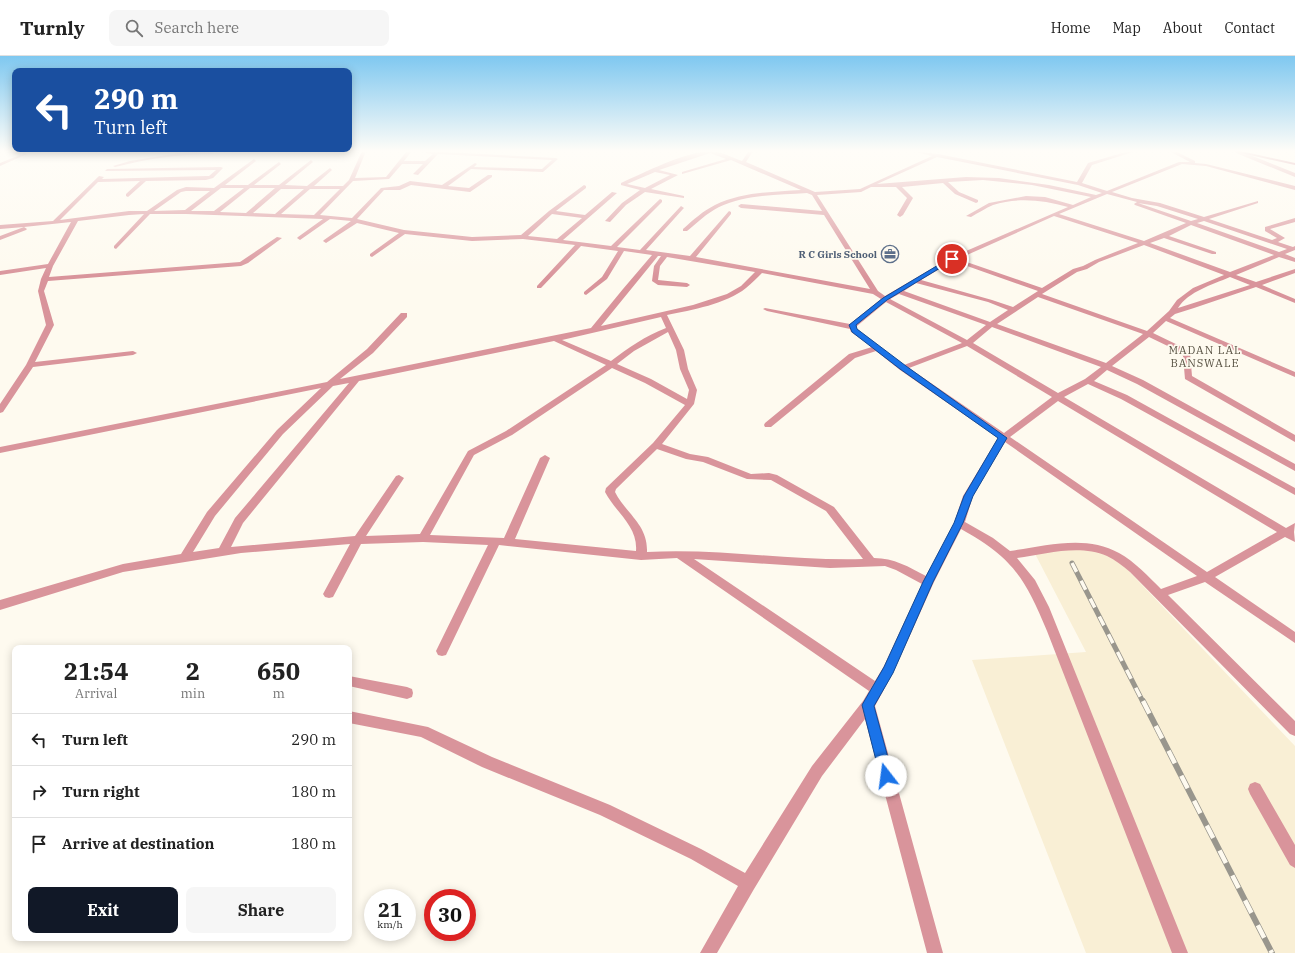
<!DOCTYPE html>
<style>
:root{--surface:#fff;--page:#f6f6f6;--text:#222;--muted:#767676;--line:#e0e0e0;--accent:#111827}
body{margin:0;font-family:"IBM Plex Serif",serif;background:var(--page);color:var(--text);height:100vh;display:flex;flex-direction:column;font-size:15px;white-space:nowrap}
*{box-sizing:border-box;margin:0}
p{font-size:13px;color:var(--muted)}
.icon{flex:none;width:22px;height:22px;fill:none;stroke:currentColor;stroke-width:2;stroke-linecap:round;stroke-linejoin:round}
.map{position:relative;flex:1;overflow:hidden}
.drawer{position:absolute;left:12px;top:589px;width:340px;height:296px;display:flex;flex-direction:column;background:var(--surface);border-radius:8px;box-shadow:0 2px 10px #0003}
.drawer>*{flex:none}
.guide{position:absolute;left:12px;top:12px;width:340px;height:84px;border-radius:8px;box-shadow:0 2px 10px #0003;background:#1a4fa0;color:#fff;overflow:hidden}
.speed{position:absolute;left:364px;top:833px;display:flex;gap:8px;font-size:20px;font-weight:700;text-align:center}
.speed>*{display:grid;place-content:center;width:52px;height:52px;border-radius:50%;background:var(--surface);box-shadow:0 2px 10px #0003;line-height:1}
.speed small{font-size:10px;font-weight:400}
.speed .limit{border:6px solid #d22;background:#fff;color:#111}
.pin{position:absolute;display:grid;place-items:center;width:34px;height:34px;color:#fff;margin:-17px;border:2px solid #fff;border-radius:50%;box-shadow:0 1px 4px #0007}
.me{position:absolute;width:44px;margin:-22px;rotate:345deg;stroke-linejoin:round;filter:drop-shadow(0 0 3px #0008)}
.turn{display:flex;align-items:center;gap:14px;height:84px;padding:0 16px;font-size:18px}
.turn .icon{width:52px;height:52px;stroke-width:2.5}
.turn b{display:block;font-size:28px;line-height:34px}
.eta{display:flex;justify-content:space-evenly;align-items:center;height:68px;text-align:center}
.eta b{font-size:24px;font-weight:700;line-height:28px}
.primary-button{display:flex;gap:8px;margin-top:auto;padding:8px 16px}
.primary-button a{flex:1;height:46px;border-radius:8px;background:var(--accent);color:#fff;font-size:16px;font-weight:700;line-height:46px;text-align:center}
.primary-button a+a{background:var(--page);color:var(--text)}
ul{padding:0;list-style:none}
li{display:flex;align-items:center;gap:12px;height:52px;padding:0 16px;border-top:1px solid var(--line)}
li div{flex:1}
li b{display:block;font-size:15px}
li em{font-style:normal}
header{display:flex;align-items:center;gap:24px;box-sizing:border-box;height:56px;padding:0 20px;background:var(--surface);border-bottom:1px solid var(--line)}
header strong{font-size:19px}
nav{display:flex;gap:22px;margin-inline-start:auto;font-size:14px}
.search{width:280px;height:36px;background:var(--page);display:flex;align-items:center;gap:10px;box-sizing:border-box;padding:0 14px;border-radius:8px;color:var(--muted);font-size:15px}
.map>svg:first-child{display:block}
.built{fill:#f9efd5}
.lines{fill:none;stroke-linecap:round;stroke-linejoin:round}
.minor{fill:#d9949b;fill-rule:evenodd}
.major{fill:#af364d;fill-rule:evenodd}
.rail-far1-casing{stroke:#99968d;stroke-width:5}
.rail-casing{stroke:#99968d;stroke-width:6}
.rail-far1{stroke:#fefaef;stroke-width:3.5;stroke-dasharray:10;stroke-linecap:butt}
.rail{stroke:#fefaef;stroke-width:4.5;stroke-dasharray:14;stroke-linecap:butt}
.route{fill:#1a73e8;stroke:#114b97}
.labels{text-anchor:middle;stroke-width:3.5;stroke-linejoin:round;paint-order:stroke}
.far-service-label{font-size:10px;font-weight:bold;fill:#4e5e75;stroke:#fefaef;text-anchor:end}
.far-neighbourhood-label{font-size:11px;letter-spacing:1px;fill:#585243;stroke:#fefaef}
</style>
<header>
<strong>Turnly</strong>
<div class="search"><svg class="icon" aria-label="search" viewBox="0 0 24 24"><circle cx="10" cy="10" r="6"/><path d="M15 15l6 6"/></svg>Search here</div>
<nav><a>Home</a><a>Map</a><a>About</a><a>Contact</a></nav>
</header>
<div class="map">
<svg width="1295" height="897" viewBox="0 0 1295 897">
<rect width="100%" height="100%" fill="#fefaef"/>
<path class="built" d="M1032 492H1107L1295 690V897H1086L972 604 1086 596Z"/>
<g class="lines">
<path class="minor" d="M5 95H16L27 98 0 110V107L20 99Z
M362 95H366L355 122 386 121 407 95H412L404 105H425L433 98 426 97V95L556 102 558 103 543 116 471 113 448 130 469 132 488 119H492V121L470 136 411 129 400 134H384L357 163 404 174 472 181 521 179 549 155 584 129 586 130V132L556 155 585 159 612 136 617 137 563 184 611 190 660 143 662 144V146L617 191 640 194 681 150 684 152 683 153 646 194 690 200 729 155 731 156V158L696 201 870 233 824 159 741 152 738 150 741 148 822 155 812 139 807 137C778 139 746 138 719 151 707 157 697 167 687 175H683V173C693 164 703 155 715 149 742 136 772 136 801 134L731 104 682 118V116L726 103 710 97 659 114 678 119 651 133 684 140V142L645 136 626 149 610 166 605 165 622 147 640 134 621 129V127C643 117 689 94 712 95 722 96 733 102 742 105L749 95H753L746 106 815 136 860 133 932 100 912 95 938 98 1077 126 1088 107 1129 95H1136L1092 109 1082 127 1107 135 1179 106H1190L1169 95H1175L1195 105V107L1206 108 1295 130V134L1206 110 1182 108 1112 136 1132 142 1160 147 1204 161 1258 145V147L1209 163 1272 184 1277 182 1265 175V171L1295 162V166L1270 173 1285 182 1278 186 1293 191 1295 190V194L1285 198 1295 202V206L1279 201 1236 219 1256 226 1295 213V217L1262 229 1295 243V247L1256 231 1194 252 1175 258 1170 262 1295 316V321L1166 265 1153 277 1182 291 1190 297 1192 320 1295 379V386L1185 323 1183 300 1176 294 1149 281 1112 310 1143 324 1295 408V415L1137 328 1107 314 1094 325 1127 339 1295 432V439L1121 343 1088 328 1064 341 1286 472 1295 467 1294 476 1295 486 1285 481 1215 521 1295 576V587L1205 526 1168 539 1295 665V680L1290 678 1130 516C1123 510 1115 504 1107 500 1079 488 1046 498 1017 502L1035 524 1049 551 1188 897H1172L1047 575C1025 522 1013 502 961 473L934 526 893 617 875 650 943 897H927L865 663 822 720 754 833 717 897H700L738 830 691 803 600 759 482 711 421 681 349 667V655L428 671 492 701 610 749 701 793 745 817 812 710 863 645 869 635 677 502 641 504 499 489 446 599 442 600 438 599 436 595 488 489 423 486 361 488 333 541 329 542 325 541 323 538 350 488 241 497 123 516 0 554V544L123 508 181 498 207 456 277 374 321 332 0 397V391L327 326 367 293 401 257H407V261L373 297 340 323 591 272 623 233 652 199 624 195 607 223 586 239 584 238V236L602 221 618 195 581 190 541 232H537V230L575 189 523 183 472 185 405 178 372 201 370 200V198L399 177 357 167 326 187 323 185 324 184 351 165 330 163 300 184 297 182 298 181 323 163 186 158H150L116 193 114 192V190L144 158 129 159 78 165 53 210 49 221 240 206 277 181 282 182 248 207 241 210 48 225 44 235 54 269 35 306 133 295 137 297 133 299 33 311 3 356 0 357V348L26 309 46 269 38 235 41 223 46 212 0 219V215L48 208 71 166 24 171 27 173 26 174 0 184V180L24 171 0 173V169L53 165 99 120 104 121 102 123 206 120H209L216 114 105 115 107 113 221 111 223 112 213 122 206 124 146 125 128 141 126 140V138L140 125 98 126 60 164 129 155H147L177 134 186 131 214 132 254 103 256 105 225 129H248L279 106 281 108 254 129H279L311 104 313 106 285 129 307 130 330 112 332 114 314 130H343L349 124ZM438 98 552 104 542 113 474 111 477 108 475 107 442 129 410 125 399 130 381 132 352 162 320 159 353 125 389 123 402 108H423L413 118 418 119ZM937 101 1078 129 1102 137 1096 139 1049 129 999 122 966 121 877 128ZM655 116 670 119 645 132 627 128ZM983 124 1032 129 1091 141 1073 149 1045 141 1026 140 989 147 966 160 971 161C978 157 986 152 993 149 1018 141 1043 144 1068 151L950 202 885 240 878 235 817 139 861 136 871 131H896L907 142 897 159 900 161 903 159 913 142 902 131 943 127 955 138 976 147 978 146V144L959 136 948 126ZM221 132H244L214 155H191ZM250 132H275L246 157 220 156ZM281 133H304L275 158 253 157ZM310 133H340L314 159 281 158ZM186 135H210L185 154 154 155 181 136ZM1107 138 1137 146 1134 148 1135 149 1186 167 1144 185 1059 158ZM1138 147 1157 150 1198 163 1191 165ZM552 158 582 162 557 183 528 180ZM1054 160 1138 187 1095 204 1083 210 1073 213 1042 232 958 203ZM1204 165 1287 193 1279 196 1197 167ZM1191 169 1274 199 1230 216 1150 187 1164 182 1212 198H1216V196L1169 180ZM1144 189 1224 219 1193 232 1177 244 1169 255 1147 275 1042 238 1077 216 1087 213 1099 206ZM658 200H661L654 210 652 225 658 229 687 231 690 229 687 227 658 224 660 210 667 201 755 216 741 230 727 238 693 249 601 270ZM953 205 1038 235 1013 251 992 244 921 224ZM762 217 873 238 881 243 850 268 765 252 763 253 767 255 850 273 851 276 872 291 849 298 765 367 764 369 765 371H771L855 302 876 295 900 314 998 382 963 440 954 467 926 520C909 511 894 502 874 502L834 451 777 419 769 417 751 418 708 401 690 398 662 388 694 348 697 334 688 313 684 294 667 259C692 254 726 248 746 232 752 227 757 222 762 217ZM1230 221 1250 229 1178 252C1189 235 1212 229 1230 221ZM916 227 988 246 1008 254 990 266 904 235ZM899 238 986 269 967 284 890 243ZM1038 241 1143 278 1106 307 997 268ZM886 246 962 287 904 309 857 273V270ZM661 261 666 272C645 280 628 292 611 305L562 284ZM992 271 1101 311 1085 323 1058 337 973 287ZM668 276 676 294 680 313 689 334 687 343 651 323 617 308 634 295ZM554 285 606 309 506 375 468 395 420 478 366 480 404 422 399 419 396 420 355 480 231 491 243 467 359 325ZM967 290 1052 341 1004 377 909 312ZM612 312 645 327 685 349 653 387 606 432 605 436C616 457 638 470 636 495L515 483 550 402 545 399 540 402 504 482 430 479 474 399 512 379ZM349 327 235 462 219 492 193 496 215 460 283 378 333 330ZM1058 345 1277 476 1207 516 1010 381ZM1005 386 1197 520 1161 533C1148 520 1135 506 1119 497 1086 478 1045 490 1010 495L993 482 965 466 973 440ZM657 393 686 403 703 406 747 423 771 424 826 455 863 503C791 505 719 492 647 496 648 468 626 458 615 436L616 433ZM694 503 830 512 885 510 896 514 922 528 884 610 875 625Z
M1236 95H1240L1295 117V121L1236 97Z
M186 96H212L214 97 212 98C179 98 147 103 115 111L113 110 130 105Z
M349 620 407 631 412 633 413 637 412 641 407 643 349 630Z
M1255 726 1260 728 1295 789V812L1290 809 1250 738 1248 733 1250 728Z"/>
<path class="major" d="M1232 95H1241L1295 107V109Z"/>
<defs>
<path id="rail-far1" d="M1072 507 1143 646"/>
<path id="rail" d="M1143 645 1272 897"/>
</defs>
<use href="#rail-far1" class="rail-far1-casing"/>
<use href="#rail" class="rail-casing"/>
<use href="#rail-far1" class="rail-far1"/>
<use href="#rail" class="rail"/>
</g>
<linearGradient id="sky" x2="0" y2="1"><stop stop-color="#7fc8f0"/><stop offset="0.43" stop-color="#fffdf8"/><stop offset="1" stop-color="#fffdf8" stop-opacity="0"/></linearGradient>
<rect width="1295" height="221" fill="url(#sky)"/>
<path class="route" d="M950 202 955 203 887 244 856 269 857 273 906 310 1007 382 973 440 963 467 933 526 893 617 874 650 893 720 891 724 886 726 882 724 880 720 862 649 884 611 923 526 954 467 964 440 998 382 900 313 852 276 849 269 883 242Z"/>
<defs>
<symbol id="office-ring" viewBox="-11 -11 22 22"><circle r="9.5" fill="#fefaef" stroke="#5c6f8a" stroke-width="1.5"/><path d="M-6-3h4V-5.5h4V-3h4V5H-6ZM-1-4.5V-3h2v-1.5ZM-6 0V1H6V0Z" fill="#5c6f8a"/></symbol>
</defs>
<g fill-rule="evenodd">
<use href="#office-ring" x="880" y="188" width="20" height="20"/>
</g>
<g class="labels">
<g class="far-service-label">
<text x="877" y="202">R C Girls School</text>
</g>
<g class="far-neighbourhood-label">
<text x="1205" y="298">MADAN LAL<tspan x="1205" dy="13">BANSWALE</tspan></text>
</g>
</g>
</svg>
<div class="speed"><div>21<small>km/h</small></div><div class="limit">30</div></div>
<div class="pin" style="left:952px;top:203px;background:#d93025"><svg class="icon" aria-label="arrive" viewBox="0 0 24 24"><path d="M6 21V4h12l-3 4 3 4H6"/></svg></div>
<svg class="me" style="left:886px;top:720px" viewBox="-20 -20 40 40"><circle r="19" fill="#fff"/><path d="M0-13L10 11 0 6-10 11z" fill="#1a73e8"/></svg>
<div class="guide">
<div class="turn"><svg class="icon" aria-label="left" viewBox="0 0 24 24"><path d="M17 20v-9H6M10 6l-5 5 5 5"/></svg><div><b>290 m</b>Turn left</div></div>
</div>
<section class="drawer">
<div class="eta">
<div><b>21:54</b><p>Arrival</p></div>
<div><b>2</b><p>min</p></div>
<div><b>650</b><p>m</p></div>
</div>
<ul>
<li><svg class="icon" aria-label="left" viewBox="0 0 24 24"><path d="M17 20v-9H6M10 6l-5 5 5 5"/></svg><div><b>Turn left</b></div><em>290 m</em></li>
<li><svg class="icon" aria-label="right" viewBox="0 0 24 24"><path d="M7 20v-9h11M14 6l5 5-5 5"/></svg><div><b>Turn right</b></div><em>180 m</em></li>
<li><svg class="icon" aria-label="arrive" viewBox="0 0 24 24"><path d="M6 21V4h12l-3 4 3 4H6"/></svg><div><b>Arrive at destination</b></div><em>180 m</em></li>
</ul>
<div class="primary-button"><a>Exit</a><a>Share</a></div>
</section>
</div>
